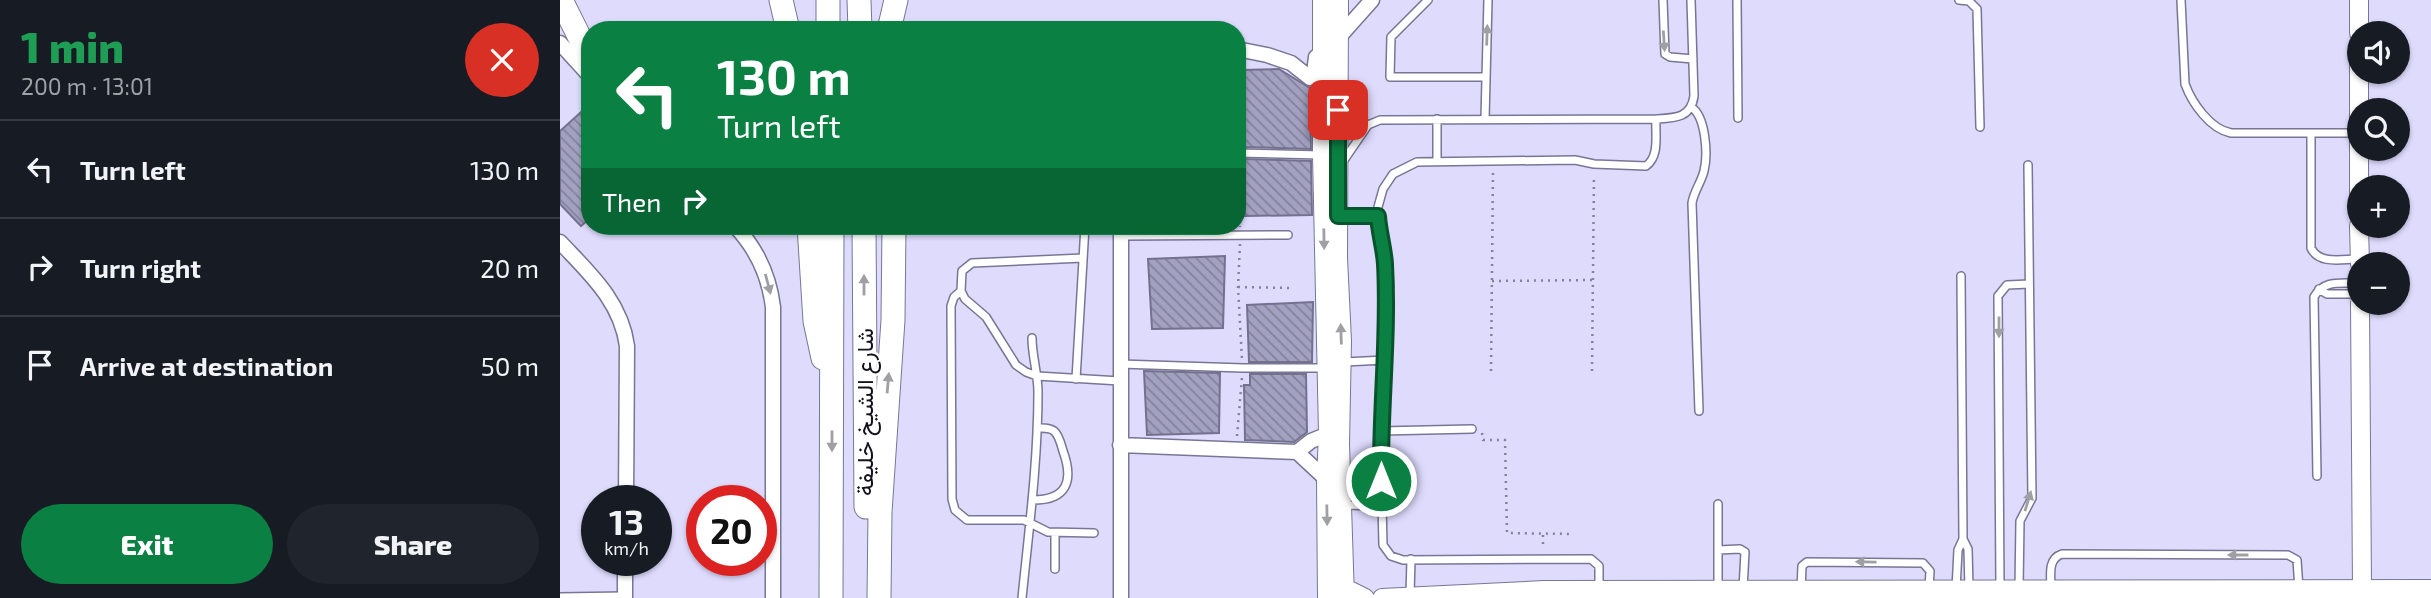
<!DOCTYPE html>
<meta charset="utf-8">
<style>
:root{--surface:#171b24;--page:#20242c;--text:#f1f3f6;--muted:#9ea1a6;--line:#363941;--accent:#0b8043}
body{margin:0;font-family:"Exo 2",Vazirmatn,sans-serif;background:var(--page);color:var(--text);height:100vh;display:flex;flex-direction:column;font-size:26px;white-space:nowrap}
*{box-sizing:border-box;margin:0}
p{font-size:23px;color:var(--muted)}
.icon{flex:none;width:38px;height:38px;fill:none;stroke:currentColor;stroke-width:2;stroke-linecap:round;stroke-linejoin:round}
.map{position:relative;flex:1;overflow:hidden}
.panel{display:flex;flex-direction:column;background:var(--surface);width:560px}
.panel>*{flex:none}
.guide{position:absolute;left:21px;top:21px;width:665px;height:214px;border-radius:28px;box-shadow:0 2px 5px #0004;background:#0b8043;color:#fff;overflow:hidden}
.controls{position:absolute;left:1787px;top:21px;display:grid;gap:14px}
.controls a{display:grid;place-items:center;width:63px;height:63px;border-radius:50%;background:var(--surface);box-shadow:0 2px 5px #0004;font-size:35px}
.speed{position:absolute;left:21px;top:485px;display:flex;gap:14px;font-size:35px;font-weight:700;text-align:center}
.speed>*{display:grid;place-content:center;width:91px;height:91px;border-radius:50%;background:var(--surface);box-shadow:0 2px 5px #0004;line-height:1}
.speed small{font-size:18px;font-weight:400}
.speed .limit{border:10px solid #d22;background:#fff;color:#111}
.pin{position:absolute;display:grid;place-items:center;width:60px;height:60px;color:#fff;margin:-30px;border-radius:14px;box-shadow:0 4px 10px #0006}
.me{position:absolute;width:77px;margin:-38px;rotate:0deg;stroke-linejoin:round;filter:drop-shadow(0 0 5px #0008)}
.turn{display:flex;align-items:center;gap:24px;height:147px;padding:0 21px;font-size:32px}
.turn .icon{width:91px;height:91px;stroke-width:2.5}
.turn b{display:block;font-size:49px;line-height:60px}
.then{display:flex;align-items:center;height:66px;padding:0 21px;background:#0003;gap:14px;font-size:26px}
.round{display:grid;place-items:center;flex:none;width:74px;height:74px;border-radius:37px;background:var(--page)}
.head{display:flex;align-items:center;justify-content:space-between;height:119px;padding:0 21px}
h1{font-size:42px;font-weight:800;line-height:52px;color:#1e9e55}
.cta{display:flex;gap:14px;margin-top:auto;padding:14px 21px}
.cta a{flex:1;height:80px;border-radius:42px;background:var(--accent);color:#fff;font-size:28px;font-weight:800;line-height:80px;text-align:center}
.cta a+a{background:var(--page);color:var(--text)}
ul{padding:0;list-style:none}
li{display:flex;align-items:center;gap:21px;height:98px;padding:0 21px;border-top:2px solid var(--line)}
li div{flex:1}
li b{display:block;font-size:26px}
li em{font-style:normal}
main{display:flex;flex:1;min-height:0}
.map>svg:first-child{display:block}
.building{fill:url(#building-back-hatch);stroke:#74718f;stroke-width:2}
.lines{fill:none;stroke-linecap:round;stroke-linejoin:round}
.service-casing{stroke:#787694;stroke-width:10}
.minor-casing{stroke:#787694;stroke-width:17}
.tertiary-casing{stroke:#787694;stroke-width:20}
.trunk-casing{stroke:#787694;stroke-width:25}
.path{stroke:#848199;stroke-width:2.5;stroke-dasharray:2 5;stroke-linecap:butt}
.service{stroke:#fff;stroke-width:7}
.minor{stroke:#fff;stroke-width:14}
.tertiary{stroke:#fff;stroke-width:18}
.trunk{stroke:#fff;stroke-width:23}
.oneway{fill:#a0a0a4}
.route-casing{stroke:#07532c;stroke-width:18}
.route{stroke:#0b8043;stroke-width:12}
.labels{text-anchor:middle;stroke-width:5;stroke-linejoin:round;paint-order:stroke}
.street-label{font-size:23px;fill:#12111c;stroke:#fff}
</style>
<main>
<section class="panel">
<div class="head"><div><h1>1 min</h1><p>200 m · 13:01</p></div><a class="round" style="background:#d93025;color:#fff"><svg class="icon" aria-label="close" viewBox="0 0 24 24"><path d="M6 6l12 12M18 6L6 18"/></svg></a></div>
<ul>
<li><svg class="icon" aria-label="left" viewBox="0 0 24 24"><path d="M17 20v-9H6M10 6l-5 5 5 5"/></svg><div><b>Turn left</b></div><em>130 m</em></li>
<li><svg class="icon" aria-label="right" viewBox="0 0 24 24"><path d="M7 20v-9h11M14 6l5 5-5 5"/></svg><div><b>Turn right</b></div><em>20 m</em></li>
<li><svg class="icon" aria-label="arrive" viewBox="0 0 24 24"><path d="M6 21V4h12l-3 4 3 4H6"/></svg><div><b>Arrive at destination</b></div><em>50 m</em></li>
</ul>
<div class="cta"><a>Exit</a><a>Share</a></div>
</section>
<div class="map">
<svg width="1871" height="598" viewBox="0 0 1871 598">
<defs>
<pattern id="building-back-hatch" width="6" height="6" patternUnits="userSpaceOnUse" patternTransform="scale(1.75)"><rect width="6" height="6" fill="#a3a1c1"/><path d="M-1 5l2 2M0 0l6 6M5-1l2 2" fill="none" stroke="#83829c"/></pattern>
</defs>
<rect width="100%" height="100%" fill="#dedbfd"/>
<path class="building" d="M719 69 750 88 751 149 682 147V70Z
M30 104V218L21 226 0 204V131Z
M682 159 751 161 752 215 685 216Z
M665 256 663 328 592 329 588 259Z
M753 302 752 362H689L687 305Z
M584 371 660 373 659 433 587 435Z
M690 374H746L747 432 734 442 685 440 684 385H690Z"/>
<g class="lines">
<defs>
<path id="service" d="M868 0 831 37 830 77H926
M1103 0 1105 54 1110 57 1133 59
M1177 0 1178 118
M1399 0 1409 1 1417 9 1420 127
M1621 0 1625 84C1632 103 1650 129 1671 133H1798
M1131 107C1146 116 1148 155 1144 171 1141 183 1134 191 1132 203L1139 411
M780 111 808 125
M925 119 928 0
M1751 134V248C1759 265 1782 259 1798 259
M677 153 761 155
M877 161V119
M782 163 808 125 820 120 1096 119C1115 118 1131 118 1134 96L1131 0
M779 216H818
M561 236 728 235
M523 258 412 263 402 271 401 291 405 299 426 317 456 365 466 372 477 376 560 381
M1401 276 1403 539 1408 549 1409 589
M1759 289 1767 294H1799
M401 291 394 297 391 306 392 499 395 510 407 520H464L488 532 534 533
M784 362 825 360
M560 364 683 368H765
M516 379 525 226
M821 431 912 429
M1757 476 1754 297C1764 279 1781 284 1799 283
M473 500C507 500 514 481 503 451 501 444 499 435 494 431 489 427 483 428 477 428
M1158 504V588
M783 505 821 506
M1158 550 1180 549 1185 552 1183 589
M495 569V533
M1440 587 1438 296 1447 285 1469 284
M1039 588V566L1031 559 843 560 831 556 823 545 820 420 825 376V265L819 225 818 207 823 189 833 174 857 162 1015 160 1034 164 1086 166C1100 156 1095 135 1096 119
M1459 588 1460 521 1472 498 1468 165
M1396 589 1398 550 1403 539
M1491 589C1491 576 1487 559 1502 554L1728 555 1737 560 1739 589
M1241 590 1242 566 1247 562 1363 563 1370 571 1369 589
M850 595 851 559
M0 597 65 596
M462 598C469 529 478 461 478 392 478 374 472 356 472 338"/>
<path id="minor" d="M779 37 812 0
M0 43 30 76
M677 49 707 55 731 63 750 78 754 73 756 57
M175 226C197 249 209 275 213 307V598
M0 242C29 273 61 301 67 346L66 500
M560 445 737 452 766 479
M737 452 751 441 768 434
M65 598V560
M561 598V226"/>
<path id="tertiary" d="M762 0V155L768 434 766 479 767 598
M779 0 778 258 782 341 780 444 785 598
M1799 33V0
M1799 47V192
M1799 226 1800 264
M1800 303 1802 589
M785 588 805 598
M822 598 984 590 1871 589"/>
<path id="trunk" d="M1 0 30 58
M221 0 228 30
M268 0V30
M299 0 300 30
M329 30 336 0
M249 226 255 321 263 358
M304 226 306 507
M271 598 272 226
M319 598 320 512 333 320 334 226"/>
</defs>
<use href="#service" class="service-casing"/>
<use href="#minor" class="minor-casing"/>
<use href="#tertiary" class="tertiary-casing"/>
<use href="#trunk" class="trunk-casing"/>
<path class="path" d="M677 170 680 227
M680 244 678 287 682 360
M932 281 1033 280
M678 287 731 288
M931 371 933 171
M1032 371 1034 175
M922 433 923 440H945L947 533 1011 534
M677 436 682 377
M983 535V549"/>
<use href="#service" class="service"/>
<use href="#minor" class="minor"/>
<use href="#tertiary" class="tertiary"/>
<use href="#trunk" class="trunk"/>
</g>
<defs><path id="oneway-solid" d="M-6-.8H1V-3.2L6.5 0L1 3.2V.8H-6Z" transform="scale(1.75)"/></defs>
<g class="oneway">
<use href="#oneway-solid" transform="translate(927 35) rotate(-88)"/>
<use href="#oneway-solid" transform="translate(1104 41) rotate(86)"/>
<use href="#oneway-solid" transform="translate(764 239) rotate(89)"/>
<use href="#oneway-solid" transform="translate(208 284) rotate(75)"/>
<use href="#oneway-solid" transform="translate(304 285) rotate(-90)"/>
<use href="#oneway-solid" transform="translate(1439 327) rotate(90)"/>
<use href="#oneway-solid" transform="translate(781 334) rotate(-92)"/>
<use href="#oneway-solid" transform="translate(328 383) rotate(-85)"/>
<use href="#oneway-solid" transform="translate(272 441) rotate(90)"/>
<use href="#oneway-solid" transform="translate(1468 501) rotate(-73)"/>
<use href="#oneway-solid" transform="translate(767 515) rotate(89)"/>
<use href="#oneway-solid" transform="translate(1678 555) rotate(-180)"/>
<use href="#oneway-solid" transform="translate(1306 562) rotate(-179)"/>
</g>
<g class="lines">
<defs>
<path id="route" d="M778 110V216H818C819 232 824 248 825 264 829 336 820 409 821 481"/>
</defs>
<use href="#route" class="route-casing"/>
<use href="#route" class="route"/>
</g>
<g class="labels">
<g class="street-label">
<text transform="translate(305 412) rotate(-90)" y="8">شارع الشيخ خليفة</text>
</g>
</g>
</svg>
<div class="controls">
<a><svg class="icon" aria-label="sound" viewBox="0 0 24 24"><path d="M4 9h4l5-4v14l-5-4H4zM17 9q2 3 0 6"/></svg></a>
<a><svg class="icon" aria-label="search" viewBox="0 0 24 24"><circle cx="10" cy="10" r="6"/><path d="M15 15l6 6"/></svg></a>
<a>+</a>
<a>−</a>
</div>
<div class="speed"><div>13<small>km/h</small></div><div class="limit">20</div></div>
<div class="pin" style="left:778px;top:110px;background:#d93025"><svg class="icon" aria-label="arrive" viewBox="0 0 24 24"><path d="M6 21V4h12l-3 4 3 4H6"/></svg></div>
<svg class="me" style="left:821px;top:481px" viewBox="-20 -20 40 40"><circle r="17" fill="#0b8043" stroke="#fff" stroke-width="3"/><path d="M0-11L8 9 0 5-8 9z" fill="#fff"/></svg>
<div class="guide">
<div class="turn"><svg class="icon" aria-label="left" viewBox="0 0 24 24"><path d="M17 20v-9H6M10 6l-5 5 5 5"/></svg><div><b>130 m</b>Turn left</div></div>
<div class="then">Then<svg class="icon" aria-label="right" viewBox="0 0 24 24"><path d="M7 20v-9h11M14 6l5 5-5 5"/></svg></div>
</div>
</div>
</main>
